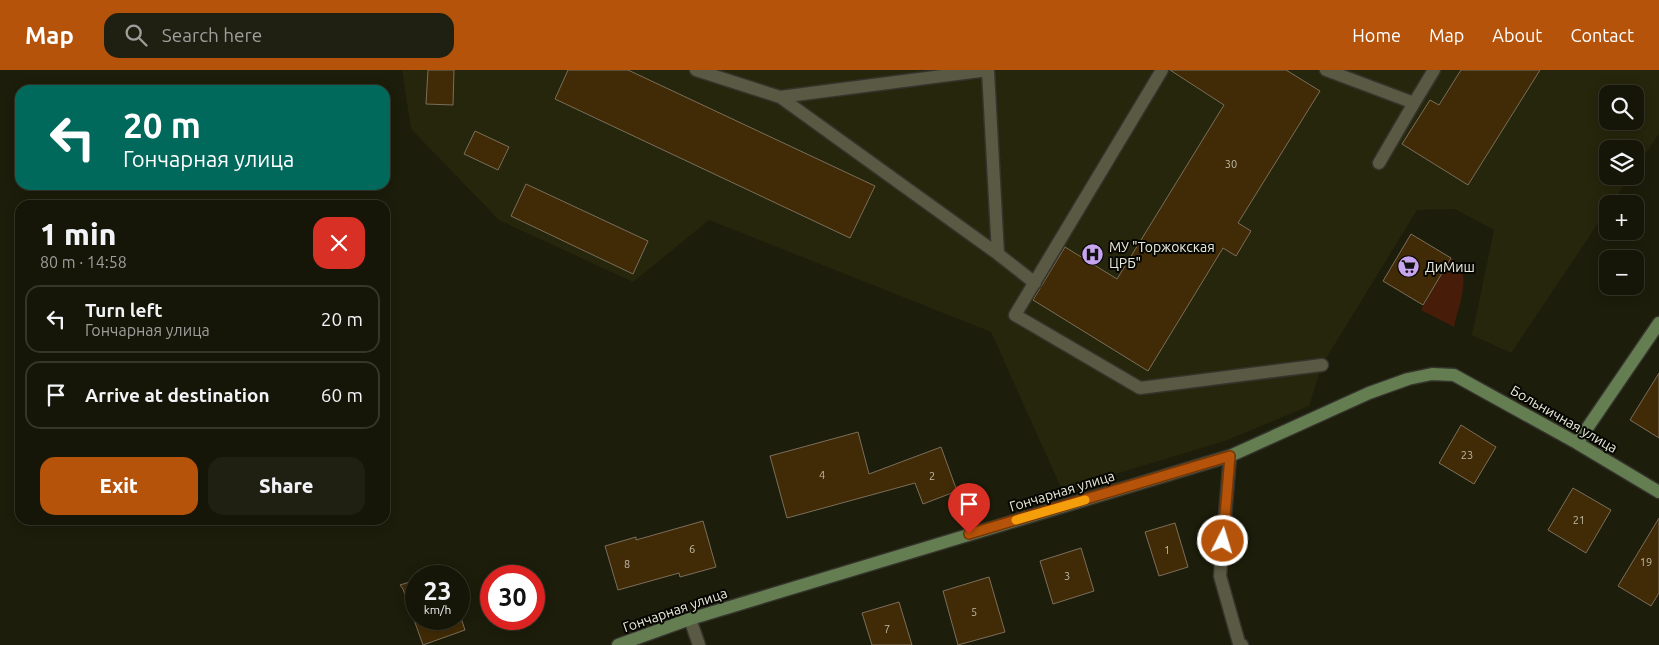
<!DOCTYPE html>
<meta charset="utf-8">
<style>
:root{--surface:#161608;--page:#1f1f12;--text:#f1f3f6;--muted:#9e9f9c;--line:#353529;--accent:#b45309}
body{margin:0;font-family:Ubuntu,sans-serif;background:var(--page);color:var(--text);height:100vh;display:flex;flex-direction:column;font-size:19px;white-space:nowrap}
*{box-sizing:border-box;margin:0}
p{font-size:16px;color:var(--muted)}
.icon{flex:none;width:28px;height:28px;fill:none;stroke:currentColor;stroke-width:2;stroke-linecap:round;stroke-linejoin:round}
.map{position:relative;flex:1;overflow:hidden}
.side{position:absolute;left:15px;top:130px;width:375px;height:325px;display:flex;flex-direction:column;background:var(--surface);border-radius:15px;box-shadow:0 2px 12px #0003,0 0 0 1px var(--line)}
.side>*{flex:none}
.guide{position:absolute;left:15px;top:15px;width:375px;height:105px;border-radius:15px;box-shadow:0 2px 12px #0003,0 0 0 1px var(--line);background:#00695c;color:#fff;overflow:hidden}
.buttons{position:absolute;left:1599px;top:15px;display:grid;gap:10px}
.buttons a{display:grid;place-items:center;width:45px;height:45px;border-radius:10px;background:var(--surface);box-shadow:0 2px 12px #0003,0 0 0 1px var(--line);font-size:25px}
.speed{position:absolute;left:405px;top:495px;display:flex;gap:10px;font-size:25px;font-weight:700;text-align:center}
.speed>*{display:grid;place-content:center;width:65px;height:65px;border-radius:50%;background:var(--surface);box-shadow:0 2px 12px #0003,0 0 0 1px var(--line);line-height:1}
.speed small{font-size:12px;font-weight:400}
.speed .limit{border:8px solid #d22;background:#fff;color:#111}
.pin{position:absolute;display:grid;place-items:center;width:42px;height:42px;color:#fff;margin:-51px -21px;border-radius:50% 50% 50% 0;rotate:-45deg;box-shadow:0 0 5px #0007}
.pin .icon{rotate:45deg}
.me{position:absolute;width:55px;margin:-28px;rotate:5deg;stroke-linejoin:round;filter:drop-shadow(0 0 4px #0008)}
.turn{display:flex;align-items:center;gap:18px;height:105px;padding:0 25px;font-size:22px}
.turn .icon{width:65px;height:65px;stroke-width:2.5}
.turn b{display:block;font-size:35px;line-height:42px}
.round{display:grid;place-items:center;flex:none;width:52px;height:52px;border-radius:15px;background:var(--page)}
.summary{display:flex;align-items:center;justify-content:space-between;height:85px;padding:0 25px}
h1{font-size:30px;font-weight:800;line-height:38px}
.cta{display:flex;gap:10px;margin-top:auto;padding:10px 25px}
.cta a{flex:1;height:58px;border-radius:15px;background:var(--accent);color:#fff;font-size:20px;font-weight:800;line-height:58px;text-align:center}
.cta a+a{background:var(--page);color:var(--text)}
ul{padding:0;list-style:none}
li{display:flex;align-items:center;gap:15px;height:68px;margin:0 10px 8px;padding:0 15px;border:2px solid var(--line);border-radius:15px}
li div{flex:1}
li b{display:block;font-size:19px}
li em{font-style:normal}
header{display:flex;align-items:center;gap:30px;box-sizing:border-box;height:70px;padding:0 25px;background:var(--accent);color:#fff}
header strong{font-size:24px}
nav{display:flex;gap:28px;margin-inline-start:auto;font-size:18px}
.search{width:350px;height:45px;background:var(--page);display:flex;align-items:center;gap:12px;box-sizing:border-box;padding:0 18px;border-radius:15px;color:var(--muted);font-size:19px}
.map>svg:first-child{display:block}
.built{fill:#26260c;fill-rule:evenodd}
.green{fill:#471d0a}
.building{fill:#412b06;stroke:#7b6e5b}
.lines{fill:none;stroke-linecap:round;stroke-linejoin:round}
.lane-casing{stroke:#35342c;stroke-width:15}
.street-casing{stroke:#35342c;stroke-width:15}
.secondary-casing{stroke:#35342c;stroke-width:15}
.lane{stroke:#595944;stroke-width:12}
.street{stroke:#595944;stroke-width:12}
.secondary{stroke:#647e52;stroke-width:12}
.route-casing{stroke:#753606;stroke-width:12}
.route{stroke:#b45309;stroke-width:9}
.slow{stroke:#f59e0b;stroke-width:9}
.labels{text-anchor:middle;stroke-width:4;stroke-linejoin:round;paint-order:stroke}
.number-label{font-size:11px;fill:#bfbaa7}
.poi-label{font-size:14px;fill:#e9e9dd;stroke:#070702;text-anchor:start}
.street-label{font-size:14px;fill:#e9e9dd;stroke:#070702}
</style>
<header>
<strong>Map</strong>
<div class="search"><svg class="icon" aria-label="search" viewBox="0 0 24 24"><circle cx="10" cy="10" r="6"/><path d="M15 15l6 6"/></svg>Search here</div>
<nav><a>Home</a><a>Map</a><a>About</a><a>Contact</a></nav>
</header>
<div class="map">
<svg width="1659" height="575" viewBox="0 0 1659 575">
<rect width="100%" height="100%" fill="#1d1d0b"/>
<path class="built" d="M402 0H1659V64L1635 99V79H1608V106H1630L1612 134H1608L1607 140 1511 283 1472 265 1494 160 1455 139 1417 140 1322 295 1309 336 1225 371 1062 420 991 262 709 150 633 212 499 150 411 59ZM1608 24H1635V51H1608Z"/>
<path class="green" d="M1451 188C1475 199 1458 236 1454 257L1421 240Z"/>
<path class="building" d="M428 0H454L453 35 426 34Z
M568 0H628L875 116 850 168 555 29Z
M1170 0H1286L1320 21 1238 153 1251 161 1236 186 1223 178 1148 301 1033 230 1065 177 1117 209 1224 35Z
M1461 0H1540L1468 115 1402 74 1430 30 1439 35Z
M475 61 509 77 498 100 464 84Z
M526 114 648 171 633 204 511 146Z
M1411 164 1451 188 1423 235 1383 211Z
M1659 303V368L1630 350Z
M1461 355 1496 377 1474 414 1439 393Z
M858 362 869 404 941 377 957 421 923 434 915 413 787 448 770 386Z
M1573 418 1611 440 1586 483 1548 460Z
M1659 448V523L1651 536 1618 516Z
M703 451 716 497 680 507 679 503 618 520 605 476 636 467V470Z
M1175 453 1188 497 1159 506 1145 462Z
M1081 478 1094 521 1053 534 1040 491Z
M989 507 1005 562 958 575 943 521Z
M416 510V549H459V542L465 560 423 575 403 519 400 515Z
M899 532 912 575H872L862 543Z"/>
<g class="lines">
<defs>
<path id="lane" d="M696 0 780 27 998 184 1035 213
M1162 0 1015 245 1140 318 1322 295
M1326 0 1414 33 1434 0
M988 1 998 184
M780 27 988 0
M1379 93 1414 33"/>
<path id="street" d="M1230 386 1220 506 1239 573 1242 575
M690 549 699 575"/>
<path id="secondary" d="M1577 373 1659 253
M618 575 690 549 1230 386 1369 323 1408 309 1432 304 1454 305 1577 373 1659 422"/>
</defs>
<use href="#lane" class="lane-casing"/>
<use href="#street" class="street-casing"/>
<use href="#secondary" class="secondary-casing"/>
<use href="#lane" class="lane"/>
<use href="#street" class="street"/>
<use href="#secondary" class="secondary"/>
</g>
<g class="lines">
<defs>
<path id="route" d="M969 464 1230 386 1223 471"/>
</defs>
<use href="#route" class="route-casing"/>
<use href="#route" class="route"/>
<path class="slow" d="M1016 450 1085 430"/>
</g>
<defs>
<symbol id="hospital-disc" viewBox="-11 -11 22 22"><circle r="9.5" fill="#c7a6ef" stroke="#070702"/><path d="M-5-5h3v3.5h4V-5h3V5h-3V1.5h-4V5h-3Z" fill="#111"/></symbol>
<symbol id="supermarket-disc" viewBox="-11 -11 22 22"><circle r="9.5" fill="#c7a6ef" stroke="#070702"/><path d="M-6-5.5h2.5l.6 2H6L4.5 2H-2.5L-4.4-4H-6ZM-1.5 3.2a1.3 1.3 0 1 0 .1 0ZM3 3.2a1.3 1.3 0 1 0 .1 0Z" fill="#111"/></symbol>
</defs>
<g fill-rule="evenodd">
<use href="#hospital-disc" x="1080" y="172" width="25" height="25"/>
<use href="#supermarket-disc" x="1396" y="184" width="25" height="25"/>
</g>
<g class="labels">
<g class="number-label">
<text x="1231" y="98">30</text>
<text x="1467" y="389">23</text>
<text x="822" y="409">4</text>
<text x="932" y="410">2</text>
<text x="1579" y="454">21</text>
<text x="692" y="483">6</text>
<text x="1167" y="484">1</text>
<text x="1646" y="496">19</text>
<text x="627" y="498">8</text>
<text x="1067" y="510">3</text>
<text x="974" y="546">5</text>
<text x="887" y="563">7</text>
</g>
<g class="poi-label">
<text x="1109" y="182">МУ "Торжокская<tspan x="1109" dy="16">ЦРБ"</tspan></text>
<text x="1425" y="202">ДиМиш</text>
</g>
<g class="street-label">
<text transform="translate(1564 349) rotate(30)" y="5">Больничная улица</text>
<text transform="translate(1062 421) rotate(-17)" y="5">Гончарная улица</text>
<text transform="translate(675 540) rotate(-19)" y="5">Гончарная улица</text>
</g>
</g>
</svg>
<div class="buttons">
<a><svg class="icon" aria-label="search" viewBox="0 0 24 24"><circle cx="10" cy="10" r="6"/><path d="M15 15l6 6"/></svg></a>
<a><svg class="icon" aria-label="layers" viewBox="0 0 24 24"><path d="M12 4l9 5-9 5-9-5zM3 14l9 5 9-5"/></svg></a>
<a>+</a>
<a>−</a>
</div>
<div class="speed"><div>23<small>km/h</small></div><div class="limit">30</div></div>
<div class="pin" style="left:969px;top:464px;background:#d93025"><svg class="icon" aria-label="arrive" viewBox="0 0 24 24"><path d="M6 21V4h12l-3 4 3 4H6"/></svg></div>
<svg class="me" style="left:1223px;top:471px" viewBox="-20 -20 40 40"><circle r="17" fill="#b45309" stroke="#fff" stroke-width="3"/><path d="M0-11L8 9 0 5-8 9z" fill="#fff"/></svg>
<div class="guide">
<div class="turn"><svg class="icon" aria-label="left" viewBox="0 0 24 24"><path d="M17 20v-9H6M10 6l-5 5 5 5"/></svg><div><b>20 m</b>Гончарная улица</div></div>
</div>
<section class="side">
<div class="summary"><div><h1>1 min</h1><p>80 m · 14:58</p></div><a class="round" style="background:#d93025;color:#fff"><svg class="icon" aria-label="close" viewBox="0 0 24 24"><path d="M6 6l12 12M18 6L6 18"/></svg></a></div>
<ul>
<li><svg class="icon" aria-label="left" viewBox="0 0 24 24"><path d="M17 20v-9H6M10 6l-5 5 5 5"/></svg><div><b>Turn left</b><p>Гончарная улица</p></div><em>20 m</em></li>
<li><svg class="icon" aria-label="arrive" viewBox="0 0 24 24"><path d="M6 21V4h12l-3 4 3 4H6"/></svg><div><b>Arrive at destination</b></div><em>60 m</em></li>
</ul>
<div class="cta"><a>Exit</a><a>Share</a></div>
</section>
</div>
